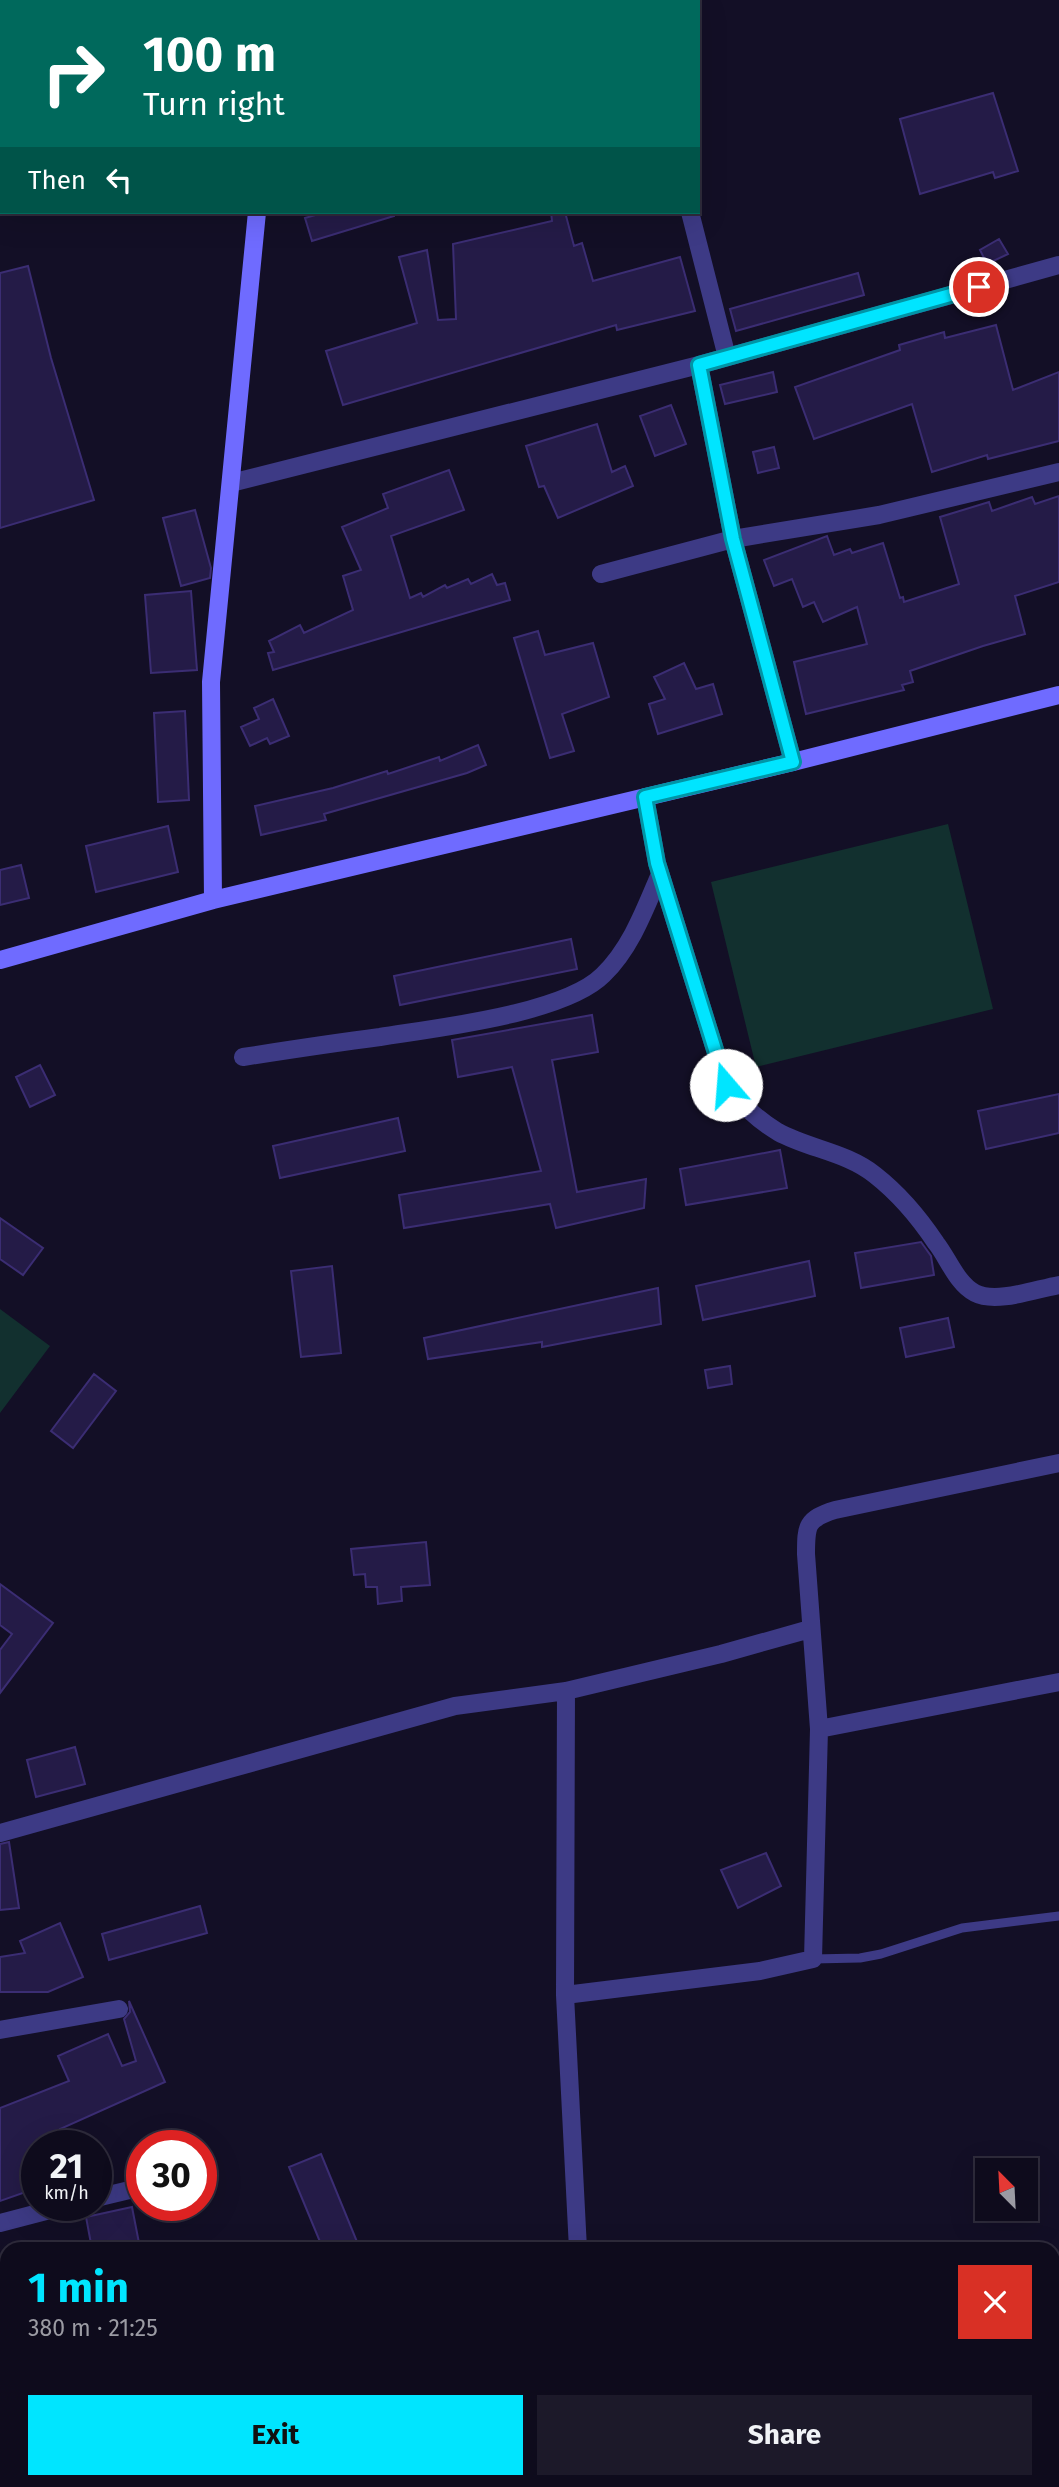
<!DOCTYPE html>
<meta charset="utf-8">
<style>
:root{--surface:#0e0b1c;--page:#1c1929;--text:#f1f3f6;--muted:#9b9ba3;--line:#2e2b3b;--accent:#00e5ff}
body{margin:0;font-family:"Fira Sans",sans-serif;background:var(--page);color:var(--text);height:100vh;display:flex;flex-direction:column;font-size:26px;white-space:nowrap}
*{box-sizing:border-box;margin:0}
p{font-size:23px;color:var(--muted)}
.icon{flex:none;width:38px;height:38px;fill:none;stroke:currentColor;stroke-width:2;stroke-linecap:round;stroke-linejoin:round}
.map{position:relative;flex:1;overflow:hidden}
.sheet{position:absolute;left:0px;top:2242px;width:1060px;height:247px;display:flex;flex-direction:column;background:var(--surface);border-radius:21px 21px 0 0;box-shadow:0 7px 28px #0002,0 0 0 2px var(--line)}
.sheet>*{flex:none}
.top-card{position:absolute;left:0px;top:0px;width:700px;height:214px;box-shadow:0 7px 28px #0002,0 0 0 2px var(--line);background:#00695c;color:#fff;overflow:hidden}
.needle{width:46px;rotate:336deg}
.tools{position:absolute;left:975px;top:2158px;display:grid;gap:14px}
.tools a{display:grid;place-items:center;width:63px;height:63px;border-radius:0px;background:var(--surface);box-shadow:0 7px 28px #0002,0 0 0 2px var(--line);font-size:35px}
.speed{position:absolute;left:21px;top:2130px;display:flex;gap:14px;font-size:35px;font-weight:700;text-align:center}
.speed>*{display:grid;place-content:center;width:91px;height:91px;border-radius:50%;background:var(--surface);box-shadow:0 7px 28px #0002,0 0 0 2px var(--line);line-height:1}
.speed small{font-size:18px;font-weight:400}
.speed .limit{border:10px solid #d22;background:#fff;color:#111}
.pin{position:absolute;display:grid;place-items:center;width:60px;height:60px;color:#fff;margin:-30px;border:4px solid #fff;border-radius:50%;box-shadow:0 2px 7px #0007}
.me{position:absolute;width:77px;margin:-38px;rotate:342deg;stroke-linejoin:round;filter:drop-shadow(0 0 5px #0008)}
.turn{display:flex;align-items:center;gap:24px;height:147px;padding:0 28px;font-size:32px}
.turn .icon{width:91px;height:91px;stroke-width:2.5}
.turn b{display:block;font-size:49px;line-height:60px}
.then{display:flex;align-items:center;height:66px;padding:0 28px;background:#0003;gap:14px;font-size:26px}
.round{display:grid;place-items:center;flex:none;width:74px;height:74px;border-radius:0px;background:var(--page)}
.headline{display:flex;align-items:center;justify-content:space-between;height:119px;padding:0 28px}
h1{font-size:42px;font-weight:700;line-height:52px;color:var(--accent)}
.button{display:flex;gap:14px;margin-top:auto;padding:14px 28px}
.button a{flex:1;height:80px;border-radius:0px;background:var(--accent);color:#111;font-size:28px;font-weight:700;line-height:80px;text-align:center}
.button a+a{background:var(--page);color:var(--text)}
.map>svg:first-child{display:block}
.green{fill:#12302f}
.building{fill:#241b47;stroke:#3b2d73;stroke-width:2}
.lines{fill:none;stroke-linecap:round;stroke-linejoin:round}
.lane{stroke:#3d3a85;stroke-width:9}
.street{stroke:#3d3a85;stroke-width:18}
.secondary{stroke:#6f6bff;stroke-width:18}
.route-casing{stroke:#0095a6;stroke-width:18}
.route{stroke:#00e5ff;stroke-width:12}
</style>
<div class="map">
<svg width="1059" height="2487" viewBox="0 0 1059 2487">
<rect width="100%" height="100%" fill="#130f26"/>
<path class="green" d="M948 824 993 1009 756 1067 711 882Z
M0 1309 50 1346 0 1413Z"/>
<path class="building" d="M993 93 1018 171 995 178 993 172 920 194 900 119Z
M326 212H394V216L312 241 305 218Z
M551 212H565L574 246 582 243 593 281 680 257 695 311 617 330 616 325 343 405 326 351 417 323 399 257 427 250 438 320 456 319 453 244 552 221Z
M999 239 1008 254 987 264 980 250Z
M28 266 51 358 94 500 0 528V273Z
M858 273 864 295 736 331 730 309Z
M996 325 1013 390 1059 372V441L988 459 987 455 932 472 912 404 814 439 795 387 900 350 899 345 944 332 945 338Z
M773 372 777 392 725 404 720 385Z
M671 405 686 444 655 456 640 416Z
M597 424 612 472 625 466 633 486 558 518 544 486 539 487 526 446Z
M774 447 779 468 758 473 753 452Z
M449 470 464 510 391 536 410 598 421 593 423 597 445 585 447 588 468 579 471 584 492 574 497 585 505 583 510 600 273 670 268 653 274 652 269 641 300 625 304 633 353 610 343 576 361 570 342 527 388 508 383 494Z
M1059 496V582L1015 596 1025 634 983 646 910 671 913 682 902 685 904 690 806 714 794 662 867 644 857 607 823 622 814 602 803 607 792 579 774 586 764 560 827 536 834 555 850 549 852 553 883 543 900 598 903 597 904 602 959 584 940 517 989 502 992 511 1032 497 1035 504Z
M195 510 211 568 210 578 181 586 163 518Z
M191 591 197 670 151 673 145 595Z
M538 631 545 655 593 643 609 697 562 714 574 751 550 758 514 638Z
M684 663 696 689 713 684 722 714 658 734 649 704 665 699 654 677Z
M273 699 289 736 270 744 267 738 250 746 241 727 259 719 254 708Z
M185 711 189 800 158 802 154 713Z
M478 745 486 765 467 773 324 814 326 820 261 835 255 806 333 788 387 771 388 774 439 757 440 761Z
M168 826 178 872 96 892 86 846Z
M21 865 29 898 0 905V870Z
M571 939 577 969 400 1005 394 976Z
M592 1015 598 1052 552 1060 577 1192 646 1179 644 1208 556 1228 550 1204 404 1228 399 1195 541 1171 512 1067 458 1077 452 1040Z
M40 1065 55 1095 30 1107 16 1077Z
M1059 1094V1133L986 1149 978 1111Z
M398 1118 405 1151 280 1178 273 1146Z
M780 1150 787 1188 686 1205 680 1169Z
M0 1218 43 1248 23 1275 0 1259Z
M921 1242 931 1256 934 1275 861 1288 855 1253Z
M809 1261 815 1296 703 1320 696 1286Z
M332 1266 341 1353 301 1357 291 1271Z
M658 1288 661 1324 542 1347V1342L428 1359 424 1338Z
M948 1318 954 1347 906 1357 900 1328Z
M730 1366 732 1384 708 1388 705 1370Z
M94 1374 116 1391 73 1448 51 1431Z
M426 1542 430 1585 401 1587 402 1601 378 1604 377 1587H366L365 1574 354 1575 351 1549Z
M0 1584 53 1623 0 1693V1650L12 1634 0 1625Z
M75 1747 85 1784 36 1797 27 1760Z
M9 1842 19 1908 0 1910V1844Z
M766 1853 781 1886 738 1908 721 1870Z
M200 1906 207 1933 109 1960 102 1934Z
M60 1923 83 1977 48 1992H0V1957L25 1953 20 1941Z
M129 2001 165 2082 60 2129 64 2146H37V2188L0 2201V2108L69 2081 58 2056 108 2034 122 2066 136 2061 124 2019 130 2012Z
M321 2154 360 2249H323L289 2167Z
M132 2207 139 2243 110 2249H92L86 2217Z"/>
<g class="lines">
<path class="lane" d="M813 1959 860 1958 881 1954 962 1928 1059 1916"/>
<path class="street" d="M616 0 617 2
M0 161 2 160
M690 212 727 357
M699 365 733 539 793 762
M231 483 699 365 1059 265
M601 574 733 539 879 515 1059 472
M645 797 657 863 726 1085C742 1104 756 1119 778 1132 809 1149 846 1152 875 1175 898 1193 920 1219 936 1243 948 1258 957 1284 975 1293 996 1304 1036 1289 1059 1285
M243 1057C288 1050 334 1043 380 1037 435 1028 564 1014 603 975 631 948 645 909 660 874
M566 1691 565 1995 578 2249
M819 1729 806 1554C806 1526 806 1519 835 1510L1059 1463
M0 1833 455 1706 566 1691 721 1654 810 1629
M565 1995 760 1971 813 1959 819 1729 1059 1682
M0 2030 119 2009
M96 2198 142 2187
M0 2223 69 2205
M589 2482V2487"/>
<path class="secondary" d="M276 2V0
M213 900 211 682 257 212
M0 960 213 900 793 762 1059 695"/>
</g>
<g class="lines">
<defs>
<path id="route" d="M726 1085 657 863 645 797 793 762 733 539 699 365 979 287"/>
</defs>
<use href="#route" class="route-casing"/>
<use href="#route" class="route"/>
</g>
</svg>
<div class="tools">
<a><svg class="needle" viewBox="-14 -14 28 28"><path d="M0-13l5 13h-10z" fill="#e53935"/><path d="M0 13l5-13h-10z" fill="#9b9ba3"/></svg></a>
</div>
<div class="speed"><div>21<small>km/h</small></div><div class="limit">30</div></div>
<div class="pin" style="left:979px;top:287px;background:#d93025"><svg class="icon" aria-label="arrive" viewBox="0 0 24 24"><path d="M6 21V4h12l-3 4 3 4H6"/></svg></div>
<svg class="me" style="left:726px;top:1085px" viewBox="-20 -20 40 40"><circle r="19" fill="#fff"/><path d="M0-13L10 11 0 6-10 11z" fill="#00e5ff"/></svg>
<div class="top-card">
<div class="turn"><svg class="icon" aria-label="right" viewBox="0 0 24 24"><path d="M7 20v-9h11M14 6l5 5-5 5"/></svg><div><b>100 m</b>Turn right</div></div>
<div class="then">Then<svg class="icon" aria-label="left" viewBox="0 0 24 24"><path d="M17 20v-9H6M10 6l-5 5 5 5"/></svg></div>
</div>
<section class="sheet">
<div class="headline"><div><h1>1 min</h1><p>380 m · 21:25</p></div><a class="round" style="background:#d93025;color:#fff"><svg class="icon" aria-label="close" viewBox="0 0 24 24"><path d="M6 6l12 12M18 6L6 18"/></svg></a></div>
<div class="button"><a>Exit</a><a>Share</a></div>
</section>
</div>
